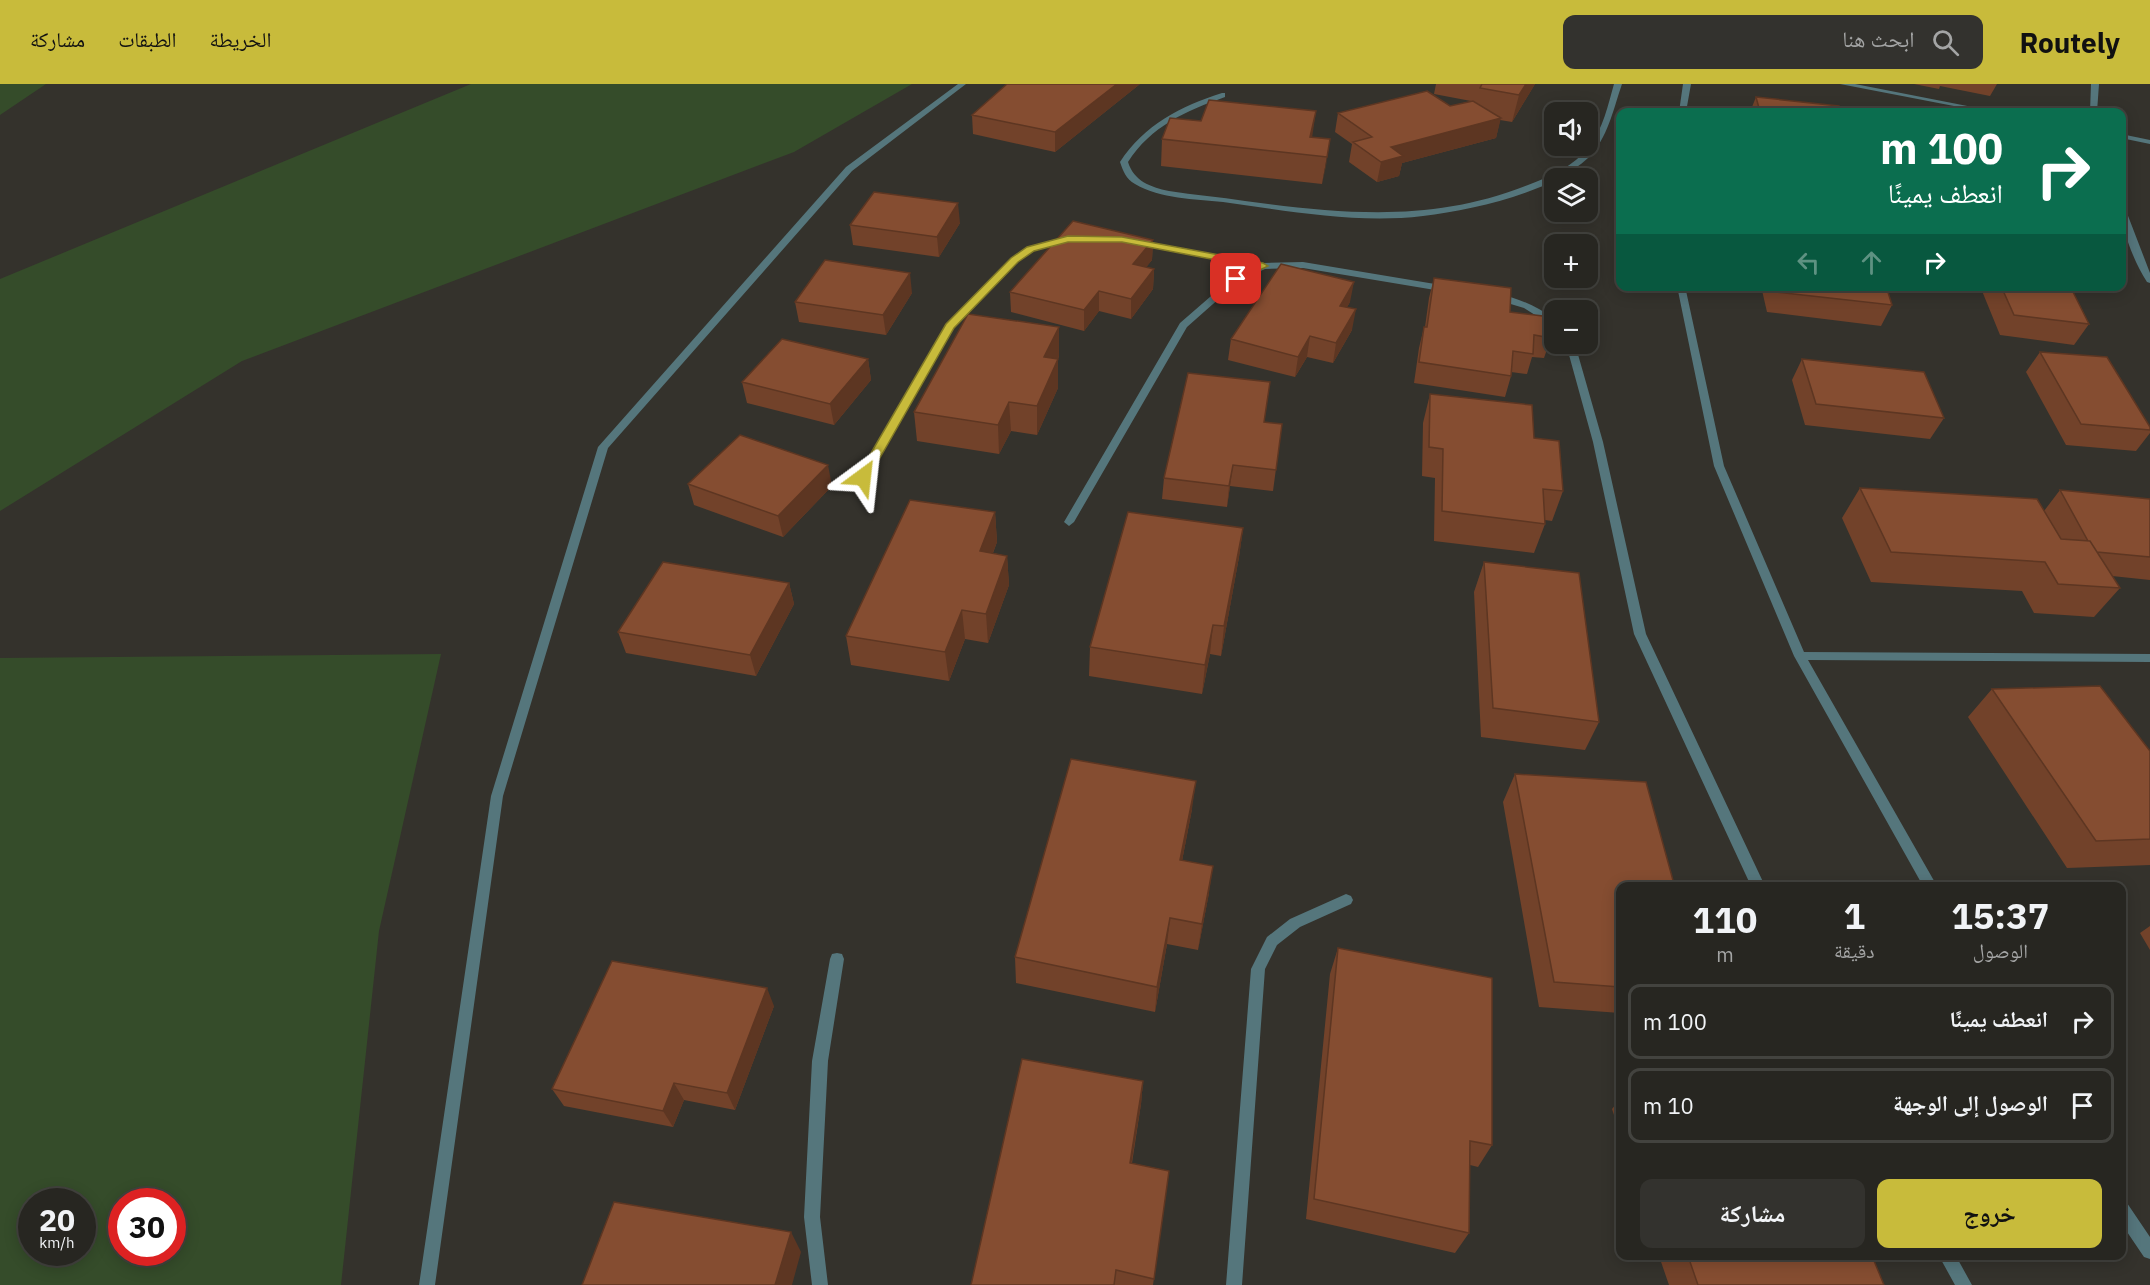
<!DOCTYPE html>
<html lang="ar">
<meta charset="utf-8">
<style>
:root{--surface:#272621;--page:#33322e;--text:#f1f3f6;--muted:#a4a5a5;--line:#43433f;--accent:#c8bb3b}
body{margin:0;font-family:"IBM Plex Sans","Noto Naskh Arabic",sans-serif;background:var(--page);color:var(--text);direction:rtl;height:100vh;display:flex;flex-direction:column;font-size:22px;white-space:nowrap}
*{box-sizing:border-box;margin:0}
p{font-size:20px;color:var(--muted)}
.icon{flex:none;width:33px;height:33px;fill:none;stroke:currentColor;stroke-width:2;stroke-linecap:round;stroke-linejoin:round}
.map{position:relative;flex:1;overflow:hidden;direction:ltr}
.drawer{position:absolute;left:1616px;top:798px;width:510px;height:378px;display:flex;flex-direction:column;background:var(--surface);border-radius:12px;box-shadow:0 3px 15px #0003,0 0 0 2px var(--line);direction:rtl}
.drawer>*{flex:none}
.top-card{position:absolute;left:1616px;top:24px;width:510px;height:183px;border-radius:12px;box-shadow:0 3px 15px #0003,0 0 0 2px var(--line);direction:rtl;background:#0b6e4f;color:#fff;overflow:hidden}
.controls{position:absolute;left:1544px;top:18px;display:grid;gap:12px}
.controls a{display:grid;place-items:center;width:54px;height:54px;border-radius:12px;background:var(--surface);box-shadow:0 3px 15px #0003,0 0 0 2px var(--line);font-size:30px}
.speed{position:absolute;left:18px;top:1104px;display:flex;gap:12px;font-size:30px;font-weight:700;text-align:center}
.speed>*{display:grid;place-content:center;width:78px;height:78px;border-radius:50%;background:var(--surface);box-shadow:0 3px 15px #0003,0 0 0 2px var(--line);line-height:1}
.speed small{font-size:15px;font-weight:400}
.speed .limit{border:9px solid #d22;background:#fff;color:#111}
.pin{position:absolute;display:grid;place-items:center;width:51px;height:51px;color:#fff;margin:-26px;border-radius:12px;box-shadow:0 3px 9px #0006}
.me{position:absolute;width:66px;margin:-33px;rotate:30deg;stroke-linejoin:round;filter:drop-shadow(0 0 4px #0008)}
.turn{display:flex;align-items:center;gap:21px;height:126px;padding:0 24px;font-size:27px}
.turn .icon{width:78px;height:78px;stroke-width:2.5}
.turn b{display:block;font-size:42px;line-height:51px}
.lanes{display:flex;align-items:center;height:57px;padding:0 24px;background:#0003;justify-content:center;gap:30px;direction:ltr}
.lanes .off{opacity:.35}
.eta{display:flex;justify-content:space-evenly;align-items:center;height:102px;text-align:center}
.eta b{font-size:36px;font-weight:700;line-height:42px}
.primary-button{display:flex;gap:12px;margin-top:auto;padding:12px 24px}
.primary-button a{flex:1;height:69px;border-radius:12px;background:var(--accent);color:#111;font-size:24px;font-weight:700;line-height:69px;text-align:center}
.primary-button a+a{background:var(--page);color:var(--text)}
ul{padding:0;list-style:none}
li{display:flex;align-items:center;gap:18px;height:75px;margin:0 12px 9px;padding:0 12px;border:3px solid var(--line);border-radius:12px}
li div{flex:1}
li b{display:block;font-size:22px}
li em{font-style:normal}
header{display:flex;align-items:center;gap:36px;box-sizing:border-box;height:84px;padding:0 30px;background:var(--accent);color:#111}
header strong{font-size:28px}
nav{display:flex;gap:33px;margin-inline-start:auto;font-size:21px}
.search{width:420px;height:54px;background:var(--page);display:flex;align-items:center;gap:15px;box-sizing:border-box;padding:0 21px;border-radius:12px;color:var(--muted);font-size:22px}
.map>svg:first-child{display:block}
.green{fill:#354c2a;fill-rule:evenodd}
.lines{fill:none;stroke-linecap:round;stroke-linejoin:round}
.pedestrian{fill:#55767c;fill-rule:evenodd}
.minor{fill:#55767c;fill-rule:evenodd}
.wall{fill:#72422a}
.shaded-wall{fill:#5d3622}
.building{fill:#854d31;stroke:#5d3622;stroke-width:1.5}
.route{fill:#c8bb3b;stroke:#827a26;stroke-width:1.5}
</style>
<header>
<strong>Routely</strong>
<div class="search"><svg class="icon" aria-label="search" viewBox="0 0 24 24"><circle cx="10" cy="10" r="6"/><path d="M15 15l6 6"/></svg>ابحث هنا</div>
<nav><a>الخريطة</a><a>الطبقات</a><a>مشاركة</a></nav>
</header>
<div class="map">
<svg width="2150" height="1201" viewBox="0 0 2150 1201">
<rect width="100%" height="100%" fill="#34322c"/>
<path class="green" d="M0 0H46L0 31Z
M471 0H912L794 68 242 277 0 427V195Z
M441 570 379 847 341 1201H0V574ZM32 1118H82V1168H32ZM122 1118H172V1168H122Z"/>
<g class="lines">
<path class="pedestrian" d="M958 0H966L852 87 608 364 503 712 435 1201H419L491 712 598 363 846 83Z"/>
<path class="minor" d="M1614 0H1622C1613 26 1608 54 1588 74 1550 109 1474 126 1423 132 1357 140 1289 127 1223 118 1194 115 1161 115 1135 100 1126 95 1123 87 1120 78 1144 41 1181 22 1222 9H1225V13C1186 27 1151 42 1128 78 1134 97 1150 103 1169 107 1194 111 1220 113 1245 117 1344 130 1433 139 1528 101 1550 93 1574 82 1589 63 1603 45 1608 21 1614 0Z
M1683 0H1691L1686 28H1679Z
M1840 0H1855L1998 28H1985Z
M2091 0H2099L2097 28H2090Z
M2121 50 2150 56V60L2121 54Z
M2121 122 2125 124 2150 189V199L2147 198C2134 178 2121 145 2121 122Z
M1069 153H1072V157L1033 167 1017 178 954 243 868 393 863 396 859 395 858 393 947 240 1011 174 1027 163Z
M1134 156 1263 179 1303 178 1447 202 1451 205 1447 208 1303 184 1265 185 1239 197 1187 243 1074 438 1069 442 1064 438 1180 239 1233 193 1254 183 1137 160 1133 158Z
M1677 202H1685L1724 382 1804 568 2150 570V578L1808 576 1937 802H1923L1794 572 1714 382Z
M1497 210C1518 214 1537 222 1554 235V243L1524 224 1494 215 1493 213Z
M1566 260H1575L1603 358 1646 550 1765 802H1751L1634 550 1593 358Z
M1346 810 1351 812 1353 816 1351 820 1300 843 1277 861 1265 885 1242 1201H1226L1251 885 1267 853 1290 835Z
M837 869 842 870 844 875 828 977 820 1133 828 1201H812L804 1133 812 977 830 875 832 870Z
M2121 1117 2127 1119 2150 1153V1175L2144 1173 2121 1139Z
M1939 1172H1956L1972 1201H1955Z"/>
</g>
<path class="wall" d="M1140 0 1055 68 973 50 972 31Z
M1436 0H1535L1512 38 1500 36 1496 54 1402 79 1399 92 1377 98 1349 78 1352 60 1335 48 1338 29 1450 22 1471 17 1434 10Z
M1914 0H1997L1990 12 1940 2 1939 5Z
M1756 13 1841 28H1750Z
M1312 53 1330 55 1322 100 1161 82 1162 55Z
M960 139 939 173 853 161 850 141Z
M1153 156 1152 176 1146 183 1154 185 1153 205 1131 235 1099 227 1084 247 1011 228 1010 208Z
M1434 194 1510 228 1551 254 1544 274 1532 273 1527 290 1511 288V292L1505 313 1414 299 1419 264 1424 243H1425L1429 214Z
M1761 202H1886L1892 221 1881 242 1767 228Z
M1980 202H2070L2089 240 2074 261 2000 251Z
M912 209 886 251 799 238 795 218Z
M1350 218 1347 223 1352 246 1333 279 1307 273 1295 293 1228 276 1231 255Z
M1059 243V272L1058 275V304L1037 351 1011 347 999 370 917 357 914 328Z
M2040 268 2150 343V349L2136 367 2066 361 2026 288Z
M868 275 871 296 834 341 747 319 742 298Z
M1802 275 1944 334 1930 355 1805 341 1792 296Z
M1430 310 1563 407 1552 437 1545 436V440L1534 469 1434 457 1435 394 1422 392 1423 339Z
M1264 338 1282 340 1273 407 1230 402 1227 423 1162 415 1164 394Z
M688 400 832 402 783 453 694 421Z
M1860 404 2044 427 2060 406 2150 415V496L2112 492 2120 504 2094 533 2034 529 2022 507 1871 498 1842 434Z
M995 428 997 458 993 469 1007 472 1009 501 988 559 965 555 949 597 851 581 846 552Z
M1243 444 1239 473 1221 572 1210 570 1202 610 1089 592 1090 563Z
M1484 478 1599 638 1585 666 1481 653 1474 508Z
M789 499 794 520 756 592 626 569 618 548Z
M1992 605 2150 667V781L2067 784 1968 633Z
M1515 690 1620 802V929L1539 923 1503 718Z
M1192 725 1182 777 1209 809 1198 866 1167 860 1155 928 1016 899 1015 873Z
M2150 842V866L2140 849Z
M1338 864 1492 1061 1478 1083 1470 1081 1469 1149 1455 1169 1306 1135 1330 890Z
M774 922 735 1026 684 1016 673 1043 564 1022 552 1005Z
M1143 997 1141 1020 1132 1079 1169 1087 1153 1201H971Z
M1620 1015V1049L1612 1025Z
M1659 1172H1872L1884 1201H1669Z"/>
<path class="shaded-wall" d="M1117 0H1140L1055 68V48Z
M1526 0H1535L1512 38 1519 11Z
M1316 27 1312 54 1310 53Z
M1501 34 1496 54 1402 79 1399 92 1377 98 1381 78 1391 63Z
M1330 55 1326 82 1322 100 1327 73Z
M958 119 960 139 939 173 937 153Z
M1153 156 1152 176 1133 200V180Z
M1154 185 1153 205 1131 235V215Z
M910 189 912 209 886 251 883 231Z
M1354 198 1350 218 1336 242 1340 222Z
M1099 207V227L1084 247V226Z
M1356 225 1352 246 1333 279 1336 259Z
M1059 243V272L1045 302 1044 273Z
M1310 252 1307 273 1295 293 1298 273Z
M868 275 871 296 834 341 830 320Z
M1058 275V304L1037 351V322Z
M1009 318 1011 347 999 370 998 341Z
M828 381 832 402 783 453 778 432Z
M1233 381 1227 423 1229 402Z
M995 428 997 458 982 496 980 467Z
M1243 444 1239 473 1221 572 1224 542Z
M1007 472 1009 501 988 559 986 530Z
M789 499 794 520 756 592 750 571Z
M962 526 965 555 949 597 945 568Z
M1213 541 1210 570 1202 610 1205 581Z
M1196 697 1192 725 1177 803 1180 776Z
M1213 782 1209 809 1198 866 1202 840Z
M1170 834 1167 860 1155 928 1157 903Z
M767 904 774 922 735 1026 727 1009Z
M1143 997 1141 1020 1128 1100 1130 1079Z
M674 999 684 1016 673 1043 663 1027Z
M791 1148 801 1168 792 1201H775Z"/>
<path class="building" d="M1007 0H1117L1055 48 972 31Z
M1482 0H1526L1519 11 1480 4Z
M1427 7 1450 22 1473 17 1501 34 1391 63 1403 72 1381 78 1353 58 1372 53 1338 29Z
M1756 13 1839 22 1841 28H1760Z
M1209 16 1316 27 1310 53 1330 55 1327 73 1162 55 1170 34 1201 37Z
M874 108 958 119 937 153 850 141Z
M1073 137 1153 156 1133 180 1154 185 1131 215 1099 207 1084 226 1010 208Z
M825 176 910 189 883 231 795 218Z
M1281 180 1354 198 1340 222 1356 225 1336 259 1310 252 1298 273 1231 255Z
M1434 194 1511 204 1510 228 1551 233V254L1534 251 1533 270 1513 267 1511 292 1419 278 1424 243H1427Z
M1775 202H1886L1892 221 1776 208Z
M2001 202H2070L2089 240 2014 231Z
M968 230 1059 243 1044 273 1058 275 1037 322 1009 318 998 341 914 328Z
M782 255 868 275 830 320 742 298Z
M2040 268 2107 273 2150 343V346L2081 340Z
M1802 275 1924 288 1944 334 1816 320Z
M1188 289 1270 298 1264 338 1282 340 1276 386 1233 381 1229 402 1164 394Z
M1430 310 1532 321 1534 354 1559 357 1563 407 1543 405 1545 440 1442 427 1443 365 1429 363Z
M740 351 828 381 778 432 688 400Z
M1860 404 2037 415 2061 455 2090 457 2120 504 2058 500 2045 478 1891 468Z
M2060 406 2150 415V473L2097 468 2090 457H2088Z
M910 416 995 428 980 467 1007 472 986 530 962 526 945 568 846 552Z
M1128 428 1243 444 1224 542 1213 541 1205 581 1090 563Z
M663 478 789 499 750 571 618 548Z
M1484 478 1579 489 1599 638 1493 624Z
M2100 602 2150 667V755L2096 757 1992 605Z
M1071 675 1196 697 1180 776 1213 782 1202 840 1170 834 1157 903 1015 873Z
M1515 690 1646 698 1674 800 1688 801 1689 802H1620V903L1554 898Z
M1338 864 1492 894V1061L1470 1057 1469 1149 1314 1115Z
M612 877 767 904 727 1009 674 999 663 1027 552 1005Z
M1022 975 1143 997 1130 1079 1169 1087 1154 1195 1116 1186 1114 1201H971Z
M614 1118 791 1148 775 1201H582Z
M1688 1172H1872L1884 1201H1698Z"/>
<path class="route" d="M1068 152 1122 153 1263 179 1268 182 1236 198 1231 195 1232 193 1253 183 1122 158H1068L1034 167 1018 178 954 244 869 393 863 397 859 396 857 393 946 240 1011 174 1027 163Z"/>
</svg>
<div class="controls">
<a><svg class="icon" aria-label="sound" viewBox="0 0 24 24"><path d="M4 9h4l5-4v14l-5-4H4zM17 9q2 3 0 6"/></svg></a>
<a><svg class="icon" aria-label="layers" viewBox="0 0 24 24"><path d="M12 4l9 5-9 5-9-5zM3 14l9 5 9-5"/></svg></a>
<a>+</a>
<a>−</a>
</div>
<div class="speed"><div>20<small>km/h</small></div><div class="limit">30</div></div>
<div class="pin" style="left:1236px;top:195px;background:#d93025"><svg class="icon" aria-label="arrive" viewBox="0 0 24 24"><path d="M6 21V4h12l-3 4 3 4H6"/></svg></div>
<svg class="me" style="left:863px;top:393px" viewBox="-20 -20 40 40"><path d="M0-17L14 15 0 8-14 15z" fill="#c8bb3b" stroke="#fff" stroke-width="4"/></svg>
<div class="top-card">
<div class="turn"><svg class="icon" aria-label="right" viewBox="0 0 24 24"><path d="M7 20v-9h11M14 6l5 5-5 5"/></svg><div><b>100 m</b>انعطف يمينًا</div></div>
<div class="lanes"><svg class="icon off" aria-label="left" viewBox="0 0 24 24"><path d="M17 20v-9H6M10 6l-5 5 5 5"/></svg><svg class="icon off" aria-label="ahead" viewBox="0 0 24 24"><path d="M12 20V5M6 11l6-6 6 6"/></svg><svg class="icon" aria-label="right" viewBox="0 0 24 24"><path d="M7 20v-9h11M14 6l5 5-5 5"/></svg></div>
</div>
<section class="drawer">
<div class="eta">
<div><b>15:37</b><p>الوصول</p></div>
<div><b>1</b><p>دقيقة</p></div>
<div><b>110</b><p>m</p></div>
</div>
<ul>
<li><svg class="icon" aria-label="right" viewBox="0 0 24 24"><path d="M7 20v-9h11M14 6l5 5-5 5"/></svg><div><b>انعطف يمينًا</b></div><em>100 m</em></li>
<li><svg class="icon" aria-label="arrive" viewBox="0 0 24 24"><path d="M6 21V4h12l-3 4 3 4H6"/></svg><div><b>الوصول إلى الوجهة</b></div><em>10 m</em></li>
</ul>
<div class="primary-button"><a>خروج</a><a>مشاركة</a></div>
</section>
</div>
